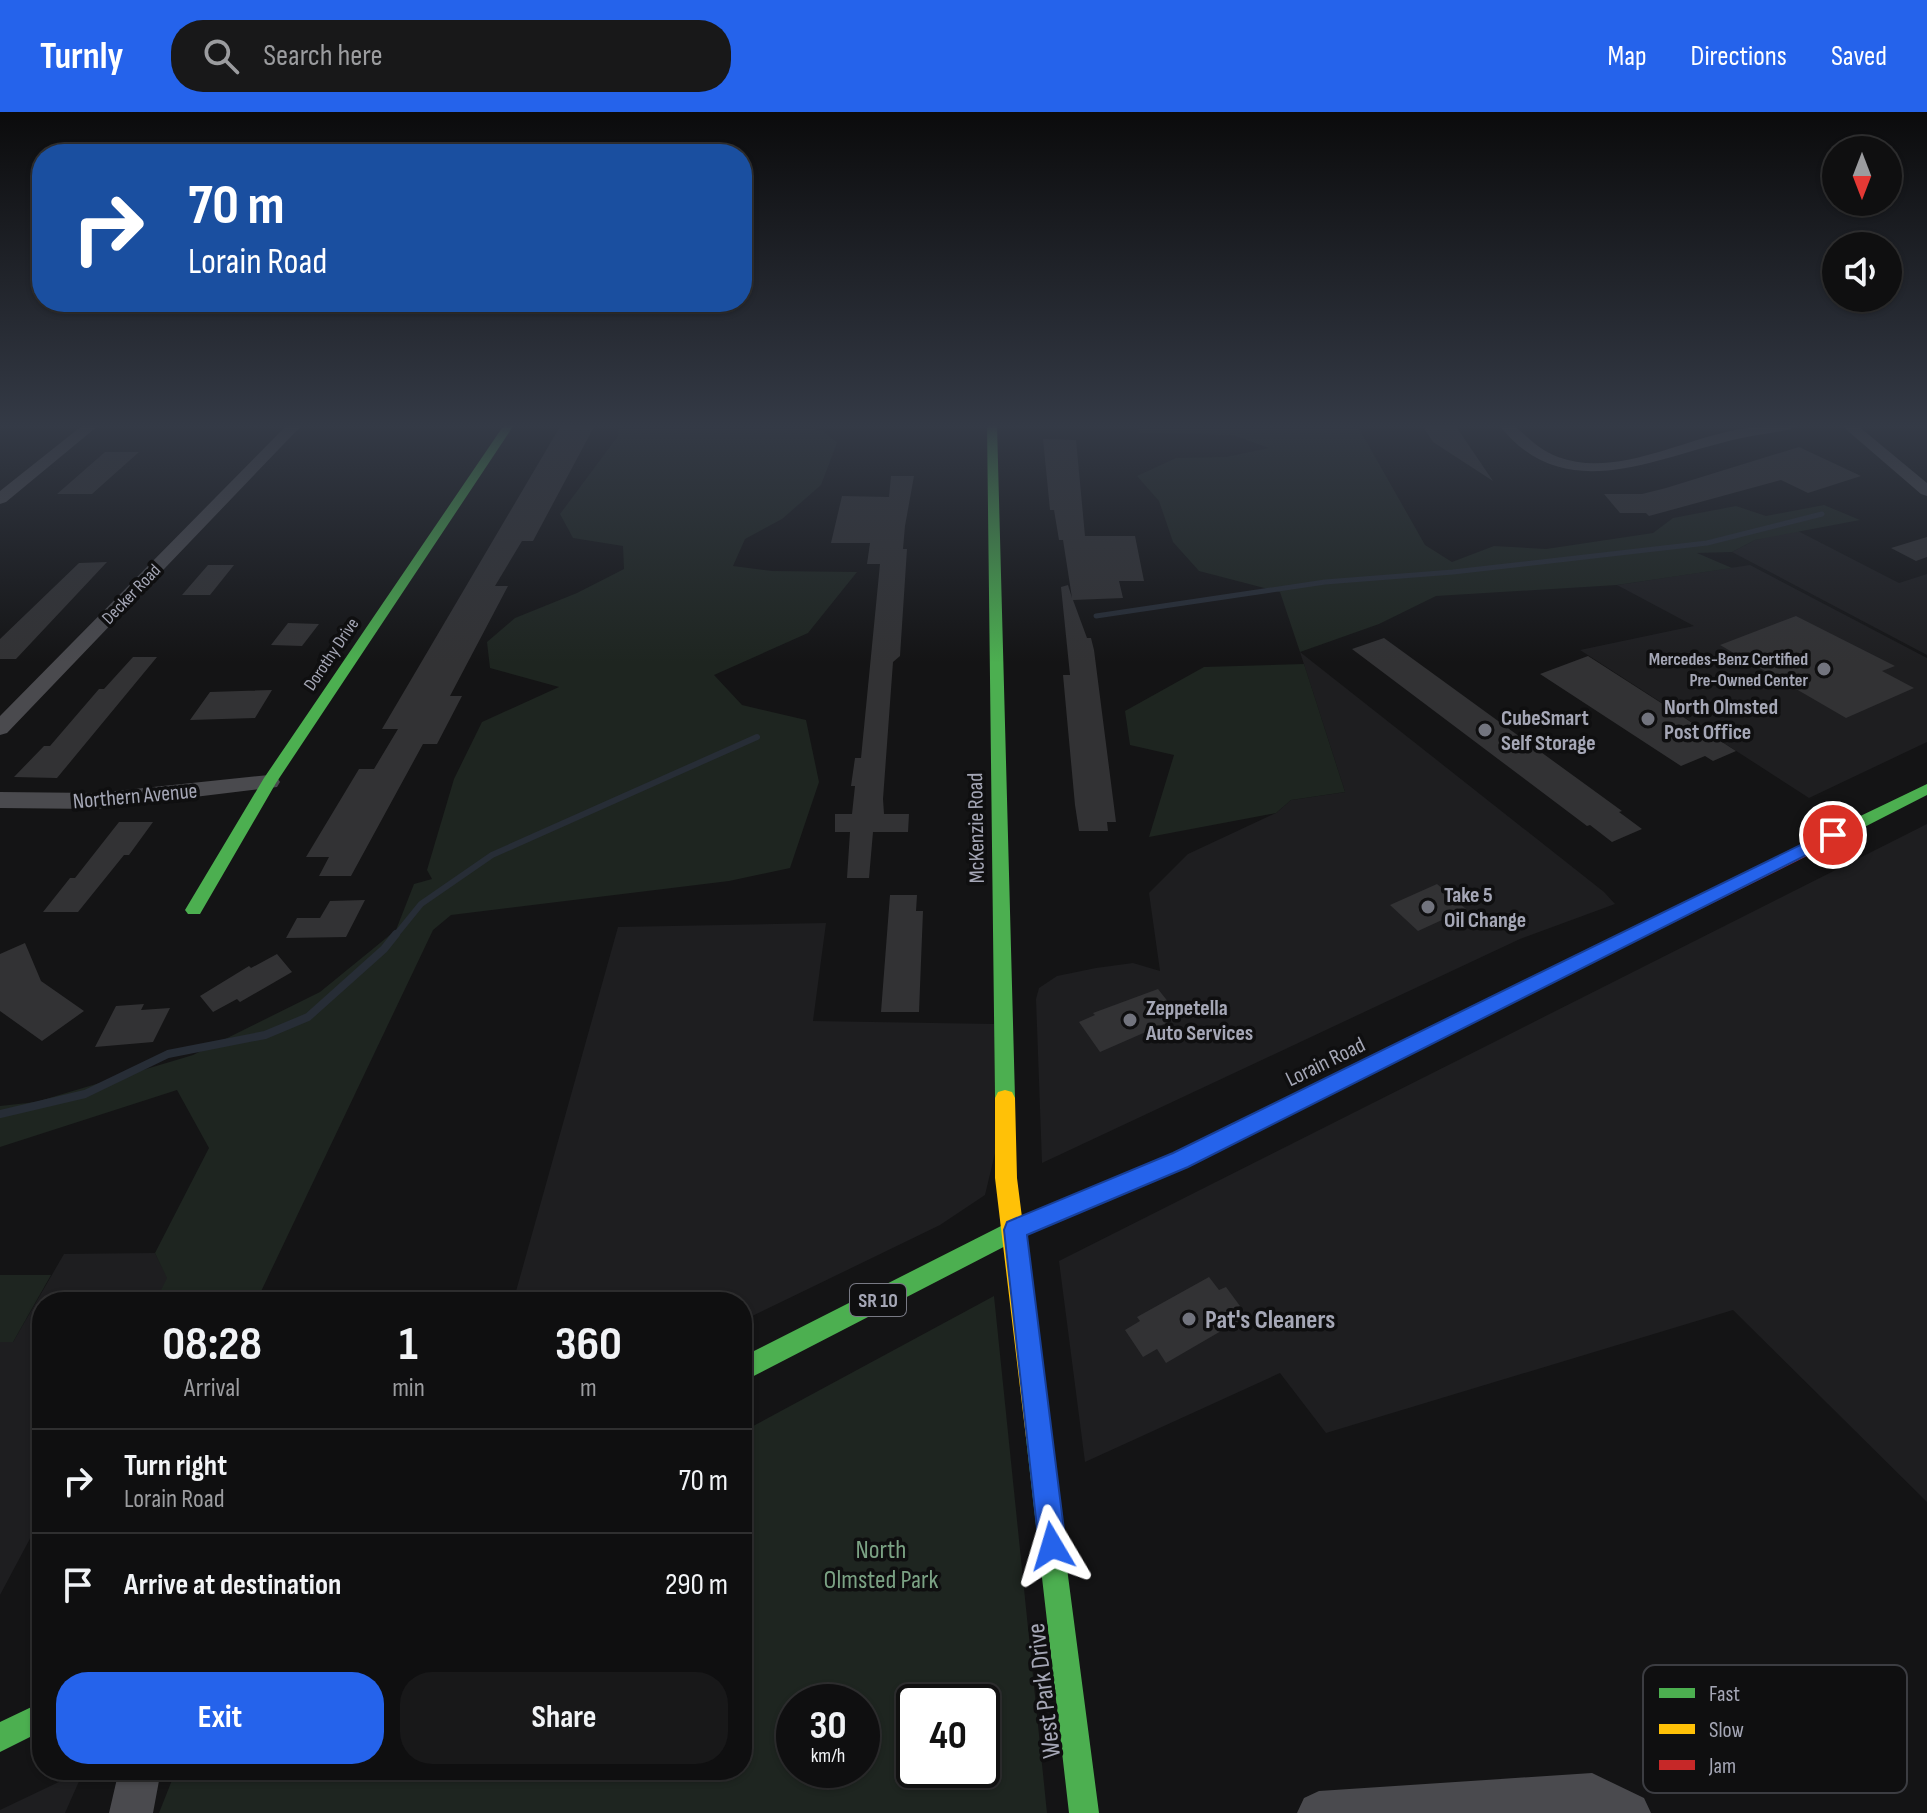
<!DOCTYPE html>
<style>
:root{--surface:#0f0f10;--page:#181819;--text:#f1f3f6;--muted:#9b9c9f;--line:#2f2f30;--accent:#2563eb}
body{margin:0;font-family:"Sofia Sans Condensed",sans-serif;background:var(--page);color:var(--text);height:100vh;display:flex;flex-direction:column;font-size:30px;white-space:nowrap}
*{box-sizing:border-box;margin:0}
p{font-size:26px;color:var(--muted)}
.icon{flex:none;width:44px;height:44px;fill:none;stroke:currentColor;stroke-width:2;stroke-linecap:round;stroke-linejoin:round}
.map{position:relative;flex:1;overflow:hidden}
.drawer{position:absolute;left:32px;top:1180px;width:720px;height:488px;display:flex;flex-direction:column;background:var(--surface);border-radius:32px;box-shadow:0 2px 6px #0004,0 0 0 2px var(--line)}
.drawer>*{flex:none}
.banner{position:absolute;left:32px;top:32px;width:720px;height:168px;border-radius:32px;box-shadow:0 2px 6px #0004,0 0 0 2px var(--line);background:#1a4fa0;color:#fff;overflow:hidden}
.needle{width:52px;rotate:180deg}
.tools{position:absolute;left:1822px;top:24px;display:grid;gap:16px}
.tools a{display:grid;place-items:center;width:80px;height:80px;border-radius:50%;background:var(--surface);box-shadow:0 2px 6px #0004,0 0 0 2px var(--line);font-size:40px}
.speed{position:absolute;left:776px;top:1572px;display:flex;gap:16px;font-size:40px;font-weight:700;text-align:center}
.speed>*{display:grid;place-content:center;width:104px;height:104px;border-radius:50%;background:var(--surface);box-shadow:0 2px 6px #0004,0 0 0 2px var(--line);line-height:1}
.speed small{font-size:20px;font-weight:400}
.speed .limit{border:4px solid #111;border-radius:12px;background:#fff;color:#111}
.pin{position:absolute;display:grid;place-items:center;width:68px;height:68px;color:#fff;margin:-34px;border:4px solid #fff;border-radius:50%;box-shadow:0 2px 8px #0007}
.me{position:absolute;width:88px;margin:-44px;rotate:353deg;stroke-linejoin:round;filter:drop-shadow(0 0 6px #0008)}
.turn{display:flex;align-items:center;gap:28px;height:168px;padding:0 24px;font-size:36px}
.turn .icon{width:104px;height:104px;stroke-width:2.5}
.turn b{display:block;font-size:56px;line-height:68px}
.eta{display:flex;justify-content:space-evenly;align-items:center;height:136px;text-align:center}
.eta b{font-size:48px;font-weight:700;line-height:56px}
.cta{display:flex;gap:16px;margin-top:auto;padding:16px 24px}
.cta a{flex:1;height:92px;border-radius:32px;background:var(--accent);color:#fff;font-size:32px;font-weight:700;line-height:92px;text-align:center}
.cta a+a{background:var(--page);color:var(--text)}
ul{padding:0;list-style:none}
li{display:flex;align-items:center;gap:24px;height:104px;padding:0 24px;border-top:2px solid var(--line)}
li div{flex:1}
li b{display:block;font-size:30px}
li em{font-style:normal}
header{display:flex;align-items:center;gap:48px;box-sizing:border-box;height:112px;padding:0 40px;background:var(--accent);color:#fff}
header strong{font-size:38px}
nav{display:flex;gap:44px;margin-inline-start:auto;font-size:28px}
.search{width:560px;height:72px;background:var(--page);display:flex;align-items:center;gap:20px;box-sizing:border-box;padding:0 28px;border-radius:32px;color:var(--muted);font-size:30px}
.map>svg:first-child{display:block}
.built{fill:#1e1e20}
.green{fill:#1e2520;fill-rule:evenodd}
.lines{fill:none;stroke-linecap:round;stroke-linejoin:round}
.stream-far2{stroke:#272d36;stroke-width:5}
.stream-far1{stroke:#272d36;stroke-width:6}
.stream{stroke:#272d36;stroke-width:8}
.building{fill:#323234}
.street{fill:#4a4a4e;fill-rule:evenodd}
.fast{fill:#4caf50;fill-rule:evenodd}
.slow{fill:#ffc107;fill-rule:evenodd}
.jam{fill:#c62828;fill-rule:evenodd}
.route{fill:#2563eb;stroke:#184099;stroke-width:2}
.poi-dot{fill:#72747e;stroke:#0f0f10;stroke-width:3}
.labels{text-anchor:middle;stroke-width:7;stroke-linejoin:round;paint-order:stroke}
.far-street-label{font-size:18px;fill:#a5a7b6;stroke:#0f0f10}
.far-poi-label{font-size:18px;font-weight:bold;fill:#a5a7b6;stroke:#0f0f10;text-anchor:end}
.shield{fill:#0f0f10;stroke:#787984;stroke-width:2}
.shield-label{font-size:20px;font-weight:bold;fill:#a5a7b6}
.poi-label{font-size:22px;font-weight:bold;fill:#a5a7b6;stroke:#0f0f10;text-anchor:start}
.street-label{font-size:22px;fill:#a5a7b6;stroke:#0f0f10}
.near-poi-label{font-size:26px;font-weight:bold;fill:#a5a7b6;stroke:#0f0f10;text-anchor:start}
.near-park-label{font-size:26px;fill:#7ba284;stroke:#0f0f10}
.near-street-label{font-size:26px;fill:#a5a7b6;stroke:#0f0f10}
.key{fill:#0f0f10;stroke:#3c3d42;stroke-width:2}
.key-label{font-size:22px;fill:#a5a7b6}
</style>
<header>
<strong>Turnly</strong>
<div class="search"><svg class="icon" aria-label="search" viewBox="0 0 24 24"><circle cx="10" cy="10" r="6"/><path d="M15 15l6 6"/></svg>Search here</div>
<nav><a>Map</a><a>Directions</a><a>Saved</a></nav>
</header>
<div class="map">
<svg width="1927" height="1701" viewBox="0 0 1927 1701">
<rect width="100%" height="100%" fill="#141415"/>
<path class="built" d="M1796 418 1899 471 1927 462V543L1732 440 1755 428Z
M1750 453 1927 546V630L1809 686 1580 538 1694 514 1617 473Z
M1300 540 1604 780 1615 792 1520 827 1042 1051 1036 887 1039 876 1057 864 1096 856 1133 851 1160 859 1149 781 1188 742 1276 701 1291 688 1345 680Z
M1927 712V1390L1733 1198 1326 1321 1280 1261 1085 1350 1059 1149Z
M826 811 813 909 994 912 995 1041 985 1083 940 1113 742 1209V1190H513L618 815Z
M155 1141 168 1166 155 1190H42V1404L0 1483V1230H13L64 1142Z
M84 1658 65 1701H0V1698Z"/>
<path class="green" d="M618 313H773L822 318 837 331 821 373 782 407 745 427 733 454 772 459 857 460 808 521 714 563 742 593 806 608 819 670 790 756 729 769 451 803 433 818 256 1190H155L167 1166 155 1141 209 1036 177 978 0 1035V994L36 990 193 943 320 880 396 818 414 772 432 767 427 758 454 667 482 610 559 575 490 556 487 530 515 506 577 481 624 457 623 434 573 426 560 402 618 324Z
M1137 313H1357L1425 433 1452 450 1494 434 1546 437 1653 421 1673 406 1736 394 1766 404 1824 393 1860 408 1755 428 1732 440 1697 441 1732 456 1617 473 1436 484 1379 512 1300 540 1280 480 1199 459 1173 430 1159 389 1137 364 1176 346 1226 345 1269 336 1233 323 1139 321Z
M1304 552 1345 680 1291 688 1276 701 1149 725 1174 643 1130 633 1125 599 1204 555Z
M0 1163H51L13 1230H0Z
M994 1184 1047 1701H159L176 1658H742V1320ZM862 1590V1658H794V1590ZM982 1590V1658H914V1590Z"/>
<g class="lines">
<path class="stream-far2" d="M1096 504 1325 470 1453 460 1707 431 1822 402"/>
<path class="stream-far1" d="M395 824 421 792 492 743 757 625"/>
<path class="stream" d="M0 1002 85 982 168 942 265 923 308 905 384 837 396 822"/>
</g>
<path class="building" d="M561 313H595L533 429H522L495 474H508L450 584H462L437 632H423L351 764H319L329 745H306L359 657H374L398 617H382Z
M1422 313H1455L1493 369 1433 330Z
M1043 327 1076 328 1085 424H1135L1144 469H1119L1123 486 1073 488 1087 526H1091L1094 538 1116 710H1107L1108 719H1079L1075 693 1063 563H1070L1061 475 1068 473 1072 486 1063 428H1059L1054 398H1050Z
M1799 335 1861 364 1808 381 1781 368 1649 404 1646 401H1620L1604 382H1642L1666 376Z
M105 340H139L92 382H57Z
M891 364H914L905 414 903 437H907L900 544 893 550 883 687 884 702H909L908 720H873L869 766H847L850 720H835V702H852L855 674H851L855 646H861L880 452H867L870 431H831L842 384 889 385Z
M1927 425V445L1916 449 1891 436Z
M107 450 16 547H0V527L79 451Z
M208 453H234L210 483H182Z
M1796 504 1895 554 1882 559 1914 576 1846 606 1720 533Z
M288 511 319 512 302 534 271 533Z
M1384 526 1622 699 1619 700 1642 717 1612 730 1590 713 1587 714 1352 537Z
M1588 544 1736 639 1713 649 1705 644 1681 654 1540 562Z
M133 545H157L57 666 14 665 44 634H50L99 577H104Z
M272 578 255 606 190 608 210 580Z
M119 710H153L129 743H124L78 800H43L70 766H75Z
M1437 772 1466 797 1418 819 1390 793Z
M890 783H917L916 799H923L919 900H881Z
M365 788 346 825 286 826 297 806H320L330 789Z
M25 831 41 869 84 899 42 929 0 899V842Z
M277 842 292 860 240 890 237 887 213 900 200 884 249 854 251 856Z
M1158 877 1180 905 1100 940 1079 910 1095 903 1093 901Z
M144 892 141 898 170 896 153 930 95 935 116 894Z
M1209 1165 1219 1178 1226 1175 1240 1194 1233 1198 1240 1208 1166 1251 1157 1237 1143 1245 1125 1218 1140 1209 1137 1205Z"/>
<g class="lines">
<path class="street" d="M83 313H99L6 390 0 392V379Z
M287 313H302L7 621 0 623V604Z
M1499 313H1514C1528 326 1541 339 1558 345 1611 365 1674 332 1726 320 1750 315 1773 313 1798 313L1791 317C1769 322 1746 324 1725 330 1645 350 1561 392 1499 313Z
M1841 313H1857L1927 371V384L1921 382Z
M269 663 277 665 280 670 277 675 96 697 0 696V680L96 681Z
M119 1658H161L153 1701H109Z
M1592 1661 1644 1686 1651 1701H1297L1304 1686 1319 1679Z"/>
<path class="fast" d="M504 313H514L276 671 200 802H188L185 798 264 666Z
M987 313H997L1015 986 1012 992 1005 994 998 992 995 986Z
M1927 672V683L1839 728H1827L1825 724 1827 720Z
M1546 859 1552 861 1555 866 1552 871 1187 1055 1023 1125 742 1270V1245L1007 1111 1173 1041Z
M1038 1314 1047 1317 1050 1326 1099 1701H1069L1026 1326 1029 1317Z
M42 1590V1619L0 1640V1610Z"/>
<path class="slow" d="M1005 978 1012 980 1015 986 1017 1066 1050 1326 1047 1335 1038 1338 1029 1335 1026 1326 995 1066V986L998 980Z"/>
<path class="jam" d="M1833 718 1839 720 1841 724 1839 728 1552 871H1540L1537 866 1540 861Z"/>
</g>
<linearGradient id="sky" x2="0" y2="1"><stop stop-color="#0b0b0c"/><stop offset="0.57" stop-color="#343a46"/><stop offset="1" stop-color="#343a46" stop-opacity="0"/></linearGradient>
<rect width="1927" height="551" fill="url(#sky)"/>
<path class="route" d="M1833 717 1838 719V727L1188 1055 1027 1123 1066 1434 1062 1444 1052 1448 1043 1444 1039 1434 1004 1118 1007 1110 1173 1041Z"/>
<g class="poi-dot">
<circle cx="1824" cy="557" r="8"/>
<circle cx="1648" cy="607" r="8"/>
<circle cx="1485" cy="618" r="8"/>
<circle cx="1428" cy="795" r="8"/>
<circle cx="1130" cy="908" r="8"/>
<circle cx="1189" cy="1207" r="8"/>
</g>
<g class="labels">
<g class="far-street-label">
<text transform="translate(131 482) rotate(-46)" y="6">Decker Road</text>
<text transform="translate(331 542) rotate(-56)" y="6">Dorothy Drive</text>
</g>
<g class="far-poi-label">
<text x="1808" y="553">Mercedes-Benz Certified<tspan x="1808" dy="21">Pre-Owned Center</tspan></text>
</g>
<rect class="shield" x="850" y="1172" width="56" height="32" rx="6"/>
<g class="shield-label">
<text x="878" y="1195">SR 10</text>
</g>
<g class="poi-label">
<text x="1664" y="602">North Olmsted<tspan x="1664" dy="25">Post Office</tspan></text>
<text x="1501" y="613">CubeSmart<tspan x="1501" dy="25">Self Storage</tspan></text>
<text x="1444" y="790">Take 5<tspan x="1444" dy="25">Oil Change</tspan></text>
<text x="1146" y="903">Zeppetella<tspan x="1146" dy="25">Auto Services</tspan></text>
</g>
<g class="street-label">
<text transform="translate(135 683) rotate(-5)" y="8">Northern Avenue</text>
<text transform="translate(975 716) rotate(-91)" y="8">McKenzie Road</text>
<text transform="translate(1325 949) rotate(-26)" y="8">Lorain Road</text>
</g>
<g class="near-poi-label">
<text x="1205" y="1216">Pat's Cleaners</text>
</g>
<g class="near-park-label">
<text x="881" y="1446">North<tspan x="881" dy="30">Olmsted Park</tspan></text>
</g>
<g class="near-street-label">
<text transform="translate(1043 1579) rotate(-97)" y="9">West Park Drive</text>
</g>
</g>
<rect x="1643" y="1553" width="264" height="128" rx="12" class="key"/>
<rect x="1659" y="1576" width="36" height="10" fill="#4caf50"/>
<rect x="1659" y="1612" width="36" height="10" fill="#ffc107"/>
<rect x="1659" y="1648" width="36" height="10" fill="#c62828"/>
<g class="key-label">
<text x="1709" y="1589">Fast</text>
<text x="1709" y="1625">Slow</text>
<text x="1709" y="1661">Jam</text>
</g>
</svg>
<div class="tools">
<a><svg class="needle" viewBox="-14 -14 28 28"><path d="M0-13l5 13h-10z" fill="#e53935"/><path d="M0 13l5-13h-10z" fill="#9b9c9f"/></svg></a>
<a><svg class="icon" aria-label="sound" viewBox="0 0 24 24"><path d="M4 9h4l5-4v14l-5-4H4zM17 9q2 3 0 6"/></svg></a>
</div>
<div class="speed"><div>30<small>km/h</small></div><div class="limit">40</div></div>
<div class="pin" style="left:1833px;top:723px;background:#d93025"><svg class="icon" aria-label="arrive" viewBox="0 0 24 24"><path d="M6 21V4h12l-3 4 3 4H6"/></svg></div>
<svg class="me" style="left:1052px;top:1434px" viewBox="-20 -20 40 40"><path d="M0-17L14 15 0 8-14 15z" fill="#2563eb" stroke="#fff" stroke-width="4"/></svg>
<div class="banner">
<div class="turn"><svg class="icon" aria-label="right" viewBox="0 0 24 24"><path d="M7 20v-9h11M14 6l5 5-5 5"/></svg><div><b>70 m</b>Lorain Road</div></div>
</div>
<section class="drawer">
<div class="eta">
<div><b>08:28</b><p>Arrival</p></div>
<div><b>1</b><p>min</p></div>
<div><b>360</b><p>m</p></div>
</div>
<ul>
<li><svg class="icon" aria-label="right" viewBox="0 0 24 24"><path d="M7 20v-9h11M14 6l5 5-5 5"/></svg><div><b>Turn right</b><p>Lorain Road</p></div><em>70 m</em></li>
<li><svg class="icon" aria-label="arrive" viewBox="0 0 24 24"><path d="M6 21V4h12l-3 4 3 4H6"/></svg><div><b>Arrive at destination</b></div><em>290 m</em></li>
</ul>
<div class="cta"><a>Exit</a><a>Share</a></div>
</section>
</div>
